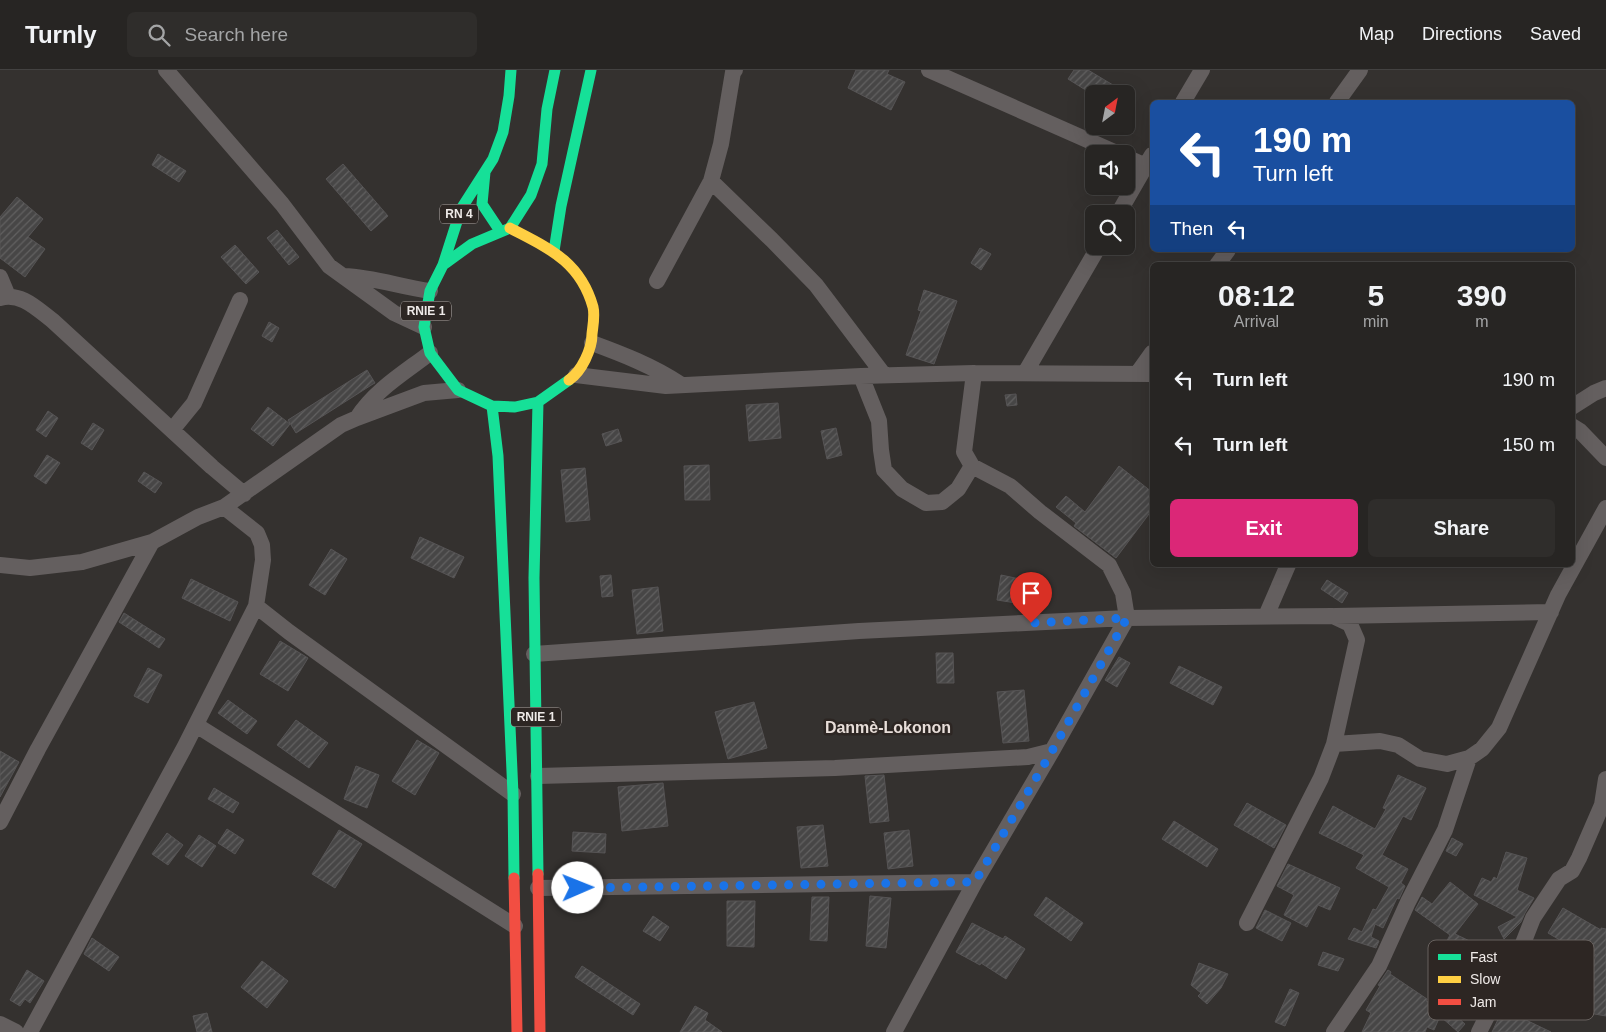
<!DOCTYPE html>
<meta charset="utf-8">
<style>
:root{--surface:#272523;--page:#2f2d2b;--text:#f1f3f6;--muted:#a4a5a6;--line:#434241;--accent:#db2777}
body{margin:0;font-family:Helvetica,sans-serif;background:var(--page);color:var(--text);height:100vh;display:flex;flex-direction:column;font-size:19px;white-space:nowrap}
*{box-sizing:border-box;margin:0}
p{font-size:16px;color:var(--muted)}
.icon{flex:none;width:28px;height:28px;fill:none;stroke:currentColor;stroke-width:2;stroke-linecap:round;stroke-linejoin:round}
.map{position:relative;flex:1;overflow:hidden}
.drawer{position:absolute;left:1150px;top:192px;width:425px;height:305px;display:flex;flex-direction:column;background:var(--surface);border-radius:8px;box-shadow:0 5px 20px #0002,0 0 0 1px var(--line)}
.drawer>*{flex:none}
.guide{position:absolute;left:1150px;top:30px;width:425px;height:152px;border-radius:8px;box-shadow:0 5px 20px #0002,0 0 0 1px var(--line);background:#1a4fa0;color:#fff;overflow:hidden}
.needle{width:32px;rotate:32deg}
.buttons{position:absolute;left:1085px;top:15px;display:grid;gap:10px}
.buttons a{display:grid;place-items:center;width:50px;height:50px;border-radius:8px;background:var(--surface);box-shadow:0 5px 20px #0002,0 0 0 1px var(--line);font-size:25px}
.pin{position:absolute;display:grid;place-items:center;width:42px;height:42px;color:#fff;margin:-51px -21px;border-radius:50% 50% 50% 0;rotate:-45deg;box-shadow:0 0 5px #0007}
.pin .icon{rotate:45deg}
.me{position:absolute;width:55px;margin:-28px;rotate:89deg;stroke-linejoin:round;filter:drop-shadow(0 0 4px #0008)}
.turn{display:flex;align-items:center;gap:18px;height:105px;padding:0 20px;font-size:22px}
.turn .icon{width:65px;height:65px;stroke-width:2.5}
.turn b{display:block;font-size:35px;line-height:42px}
.then{display:flex;align-items:center;height:48px;padding:0 20px;background:#0003;gap:10px;font-size:19px}
.eta{display:flex;justify-content:space-evenly;align-items:center;height:85px;text-align:center}
.eta b{font-size:30px;font-weight:800;line-height:35px}
.cta{display:flex;gap:10px;margin-top:auto;padding:10px 20px}
.cta a{flex:1;height:58px;border-radius:8px;background:var(--accent);color:#fff;font-size:20px;font-weight:800;line-height:58px;text-align:center}
.cta a+a{background:var(--page);color:var(--text)}
ul{padding:0;list-style:none}
li{display:flex;align-items:center;gap:15px;height:65px;padding:0 20px}
li div{flex:1}
li b{display:block;font-size:19px}
li em{font-style:normal}
header{display:flex;align-items:center;gap:30px;box-sizing:border-box;height:70px;padding:0 25px;background:var(--surface);border-bottom:1px solid var(--line)}
header strong{font-size:24px}
nav{display:flex;gap:28px;margin-inline-start:auto;font-size:18px}
.search{width:350px;height:45px;background:var(--page);display:flex;align-items:center;gap:12px;box-sizing:border-box;padding:0 18px;border-radius:8px;color:var(--muted);font-size:19px}
.map>svg:first-child{display:block}
.building{fill:url(#building-hatch);stroke:#565455}
.lines{fill:none;stroke-linecap:round;stroke-linejoin:round}
.street{stroke:#645f5f;stroke-width:16}
.fast{stroke:#16e098;stroke-width:11}
.slow{stroke:#ffcf43;stroke-width:11}
.jam{stroke:#f24e42;stroke-width:11}
.route{stroke:#1a73e8;stroke-width:9;stroke-dasharray:0 16.2}
.labels{text-anchor:middle;stroke-width:5;stroke-linejoin:round;paint-order:stroke}
.shield{fill:#2d2623;stroke:#b5afad;stroke-width:1}
.shield-label{font-size:12px;font-weight:bold;fill:#efeae8}
.quarter-label{font-size:16px;font-weight:bold;fill:#e8ded9;stroke:#2d2623}
.key{fill:#2d2623;stroke:#67615e;stroke-width:1}
.key-label{font-size:14px;fill:#efeae8}
</style>
<header>
<strong>Turnly</strong>
<div class="search"><svg class="icon" aria-label="search" viewBox="0 0 24 24"><circle cx="10" cy="10" r="6"/><path d="M15 15l6 6"/></svg>Search here</div>
<nav><a>Map</a><a>Directions</a><a>Saved</a></nav>
</header>
<div class="map">
<svg width="1606" height="962" viewBox="0 0 1606 962">
<defs>
<pattern id="building-hatch" width="6" height="6" patternUnits="userSpaceOnUse" patternTransform="scale(1.25)"><rect width="6" height="6" fill="#474646"/><path d="M-1 1l2-2M0 6l6-6M5 7l2-2" fill="none" stroke="#626161"/></pattern>
</defs>
<rect width="100%" height="100%" fill="#34312f"/>
<path class="building" d="M856 0H889L887 4 905 12 891 40 848 18Z
M1074 0H1088L1128 24H1092L1068 9Z
M158 84 186 101 179 112 152 95Z
M343 94 388 146 371 161 326 109Z
M17 127 43 149 28 167 45 179 25 207 0 188V147Z
M277 160 299 187 289 195 267 168Z
M235 175 259 202 246 214 221 187Z
M980 178 991 184 981 200 971 193Z
M924 220 957 231 934 294 906 285 921 241 918 240Z
M269 252 279 258 272 272 262 266Z
M367 300 375 313 373 314 296 363 288 350Z
M1016 324 1017 335 1007 336 1005 325Z
M778 333 781 368 749 371 746 335Z
M268 337 290 354 273 376 251 359Z
M48 341 58 348 46 367 36 360Z
M93 353 104 360 92 380 81 373Z
M836 358 842 385 827 389 821 361Z
M618 359 622 371 606 376 602 364Z
M47 385 60 393 46 414 34 406Z
M709 395 710 430H685L684 396Z
M1119 396 1152 422V440L1116 488 1074 456 1076 453 1056 437 1066 426 1085 442Z
M585 398 590 450 566 452 561 400Z
M144 402 162 413 155 423 138 411Z
M420 467 464 487 454 508 411 488Z
M331 479 347 489 325 525 309 515Z
M611 505 613 526 602 527 600 506Z
M1001 505 1020 509 1016 533 997 530Z
M191 509 238 532 230 551 182 528Z
M1327 510 1348 523 1342 533 1321 519Z
M658 517 663 561 637 564 632 520Z
M124 543 165 569 159 578 119 552Z
M280 571 308 588 288 621 260 604Z
M936 583H953L954 613H937Z
M1119 587 1130 593 1117 617 1105 610Z
M1179 596 1222 617 1213 635 1170 613Z
M148 598 162 605 148 633 134 626Z
M1024 620 1029 671 1003 673 997 622Z
M228 630 257 651 247 664 218 643Z
M754 632 767 678 728 689 715 642Z
M296 650 328 673 309 698 277 675Z
M417 670 439 683 415 725 392 711Z
M0 681 19 692 0 727Z
M356 696 379 705 367 738 344 729Z
M884 705 889 751 870 753 865 706Z
M1398 705 1426 718 1411 750 1403 746 1382 785 1408 799 1401 813 1405 816 1399 829 1397 828 1383 858 1375 854 1371 867 1379 871 1376 878 1348 869 1354 858 1362 862 1373 839 1376 840 1389 817 1356 798 1364 785 1319 763 1333 736 1375 759 1386 739 1383 738Z
M663 713 668 756 622 761 618 717Z
M214 718 239 733 233 743 208 729Z
M1247 733 1286 755 1274 778 1234 755Z
M1174 751 1218 779 1207 797 1162 769Z
M823 755 828 796 801 798 797 757Z
M227 759 244 770 235 784 218 773Z
M339 760 362 774 335 818 312 804Z
M909 760 913 796 888 799 884 763Z
M573 762 606 764 605 783 572 781Z
M167 763 183 775 168 795 152 784Z
M199 765 216 776 202 797 185 786Z
M1452 768 1463 774 1456 786 1446 781Z
M1506 782 1527 788 1517 820 1534 828 1525 843 1521 852 1504 869 1498 857 1517 847 1474 825 1482 808 1491 812 1494 807 1497 809Z
M1288 794 1340 818 1330 840 1318 835 1307 857 1284 845 1294 825 1277 816Z
M1450 812 1478 834 1455 864 1501 886 1491 907 1450 888 1445 898 1435 893 1450 865 1415 840 1422 827 1432 834Z
M870 826 891 828 886 878 866 876Z
M812 827H829L827 871 810 870Z
M1046 827 1083 853 1071 871 1034 845Z
M727 831H755L754 877 727 876Z
M1563 838 1601 860V858L1606 859V946L1583 942 1596 884 1592 889 1548 863Z
M1265 840 1291 853 1282 871 1256 858Z
M653 846 669 857 660 871 643 861Z
M972 853 1003 869 1005 866 1025 879 1006 909 981 893 980 895 956 882Z
M92 868 119 887 109 901 84 884Z
M1323 882 1344 889 1338 901 1318 895Z
M262 891 288 911 267 938 241 917Z
M1199 893 1228 904 1221 918 1207 934 1198 926 1201 923 1191 915Z
M582 896 640 934 633 945 575 907Z
M27 900 44 911 30 933 25 929 20 936 10 930Z
M1388 900 1391 902 1390 904 1427 929 1426 931 1455 945 1465 954 1458 962 1440 946 1434 960 1427 957 1425 962H1362L1371 943 1366 940 1380 916 1378 915Z
M1290 919 1299 923 1285 956 1275 952Z
M695 936 708 943 705 950 722 962H680Z
M1503 939 1551 962H1492Z
M207 943 212 962H197L193 946Z"/>
<g class="lines">
<path class="street" d="M166 0 282 134 329 196 394 243 424 257
M929 0 1119 84
M1183 32 1202 0
M1337 32 1360 0
M1126 87 1146 96
M711 111 772 170 816 215 884 305
M1118 144 1152 85
M1217 195 1228 180
M344 206C373 207 401 217 430 221
M0 207 8 226
M657 211 711 111 721 74 733 2 735 0
M0 228C21 222 37 239 53 251L212 397 244 424
M592 273C622 284 653 296 680 314
M1025 303 1099 176
M1137 304 1152 283
M576 305 666 316 861 306 974 303 1152 304
M861 306 879 351 881 380 884 400 902 419 926 433 942 432 958 419 972 396
M1572 337 1594 323 1606 318
M357 348C375 320 404 303 430 283
M1572 356 1580 361 1606 388
M172 360 194 333 240 230
M0 495 30 498 82 492 152 472 198 447 224 437 341 355 357 348 424 323 458 320
M256 536 289 562 513 724
M1266 546 1288 495
M1335 546 1551 542
M534 584 859 561 1127 548 1333 546 1350 554 1357 570 1334 674 1321 708 1247 853
M196 655 515 856
M1334 674 1380 671 1398 675 1420 689 1447 694 1469 688 1482 679 1499 658 1558 525 1606 438
M538 706 835 698 1028 687 1052 681
M0 752 38 679 152 472
M538 818 975 812
M0 954 16 962
M30 962 184 678 256 536 263 490 262 475 257 463 224 437
M894 962 975 812 1052 681 1127 548 1123 523 1109 495 1040 442 1010 416 972 396 964 382 974 303
M1334 962 1379 896 1408 832 1445 760 1469 688
M1479 962 1520 881 1533 848 1559 809 1572 801 1579 788 1602 735 1606 709"/>
<path class="fast" d="M555 0 547 39 542 94 531 125 510 158 472 174 443 195 430 221 424 257 430 283 458 320 492 336 515 337 538 332 569 310
M485 102 482 134 500 161
M554 181 561 136 591 0
M443 195 461 139 493 89 503 62 509 26 511 0
M492 336 498 386 513 724 514 808
M538 804 534 508 538 332"/>
<path class="slow" d="M510 158C548 178 580 191 593 237 595 245 593 255 592 264 592 279 582 301 569 310"/>
<path class="jam" d="M538 804 540 962
M514 808 517 962"/>
</g>
<g class="lines">
<path class="route" d="M578 818 975 812 1052 681 1127 548 1031 553"/>
</g>
<g class="labels">
<g class="shield">
<rect x="440" y="134.5" width="38" height="19" rx="4"/>
<rect x="401" y="231.5" width="50" height="19" rx="4"/>
<rect x="511" y="637.5" width="50" height="19" rx="4"/>
</g>
<g class="shield-label">
<text x="459" y="148">RN 4</text>
<text x="426" y="245">RNIE 1</text>
<text x="536" y="651">RNIE 1</text>
</g>
<g class="quarter-label">
<text x="888" y="663">Danmè-Lokonon</text>
</g>
</g>
<rect x="1428" y="870" width="166" height="80" rx="8" class="key"/>
<rect x="1438" y="884" width="23" height="6" fill="#16e098"/>
<rect x="1438" y="906" width="23" height="7" fill="#ffcf43"/>
<rect x="1438" y="929" width="23" height="6" fill="#f24e42"/>
<g class="key-label">
<text x="1470" y="892">Fast</text>
<text x="1470" y="914">Slow</text>
<text x="1470" y="937">Jam</text>
</g>
</svg>
<div class="buttons">
<a><svg class="needle" viewBox="-14 -14 28 28"><path d="M0-13l5 13h-10z" fill="#e53935"/><path d="M0 13l5-13h-10z" fill="#a4a5a6"/></svg></a>
<a><svg class="icon" aria-label="sound" viewBox="0 0 24 24"><path d="M4 9h4l5-4v14l-5-4H4zM17 9q2 3 0 6"/></svg></a>
<a><svg class="icon" aria-label="search" viewBox="0 0 24 24"><circle cx="10" cy="10" r="6"/><path d="M15 15l6 6"/></svg></a>
</div>
<div class="pin" style="left:1031px;top:553px;background:#d93025"><svg class="icon" aria-label="arrive" viewBox="0 0 24 24"><path d="M6 21V4h12l-3 4 3 4H6"/></svg></div>
<svg class="me" style="left:578px;top:818px" viewBox="-20 -20 40 40"><circle r="19" fill="#fff"/><path d="M0-13L10 11 0 6-10 11z" fill="#1a73e8"/></svg>
<div class="guide">
<div class="turn"><svg class="icon" aria-label="left" viewBox="0 0 24 24"><path d="M17 20v-9H6M10 6l-5 5 5 5"/></svg><div><b>190 m</b>Turn left</div></div>
<div class="then">Then<svg class="icon" aria-label="left" viewBox="0 0 24 24"><path d="M17 20v-9H6M10 6l-5 5 5 5"/></svg></div>
</div>
<section class="drawer">
<div class="eta">
<div><b>08:12</b><p>Arrival</p></div>
<div><b>5</b><p>min</p></div>
<div><b>390</b><p>m</p></div>
</div>
<ul>
<li><svg class="icon" aria-label="left" viewBox="0 0 24 24"><path d="M17 20v-9H6M10 6l-5 5 5 5"/></svg><div><b>Turn left</b></div><em>190 m</em></li>
<li><svg class="icon" aria-label="left" viewBox="0 0 24 24"><path d="M17 20v-9H6M10 6l-5 5 5 5"/></svg><div><b>Turn left</b></div><em>150 m</em></li>
</ul>
<div class="cta"><a>Exit</a><a>Share</a></div>
</section>
</div>
